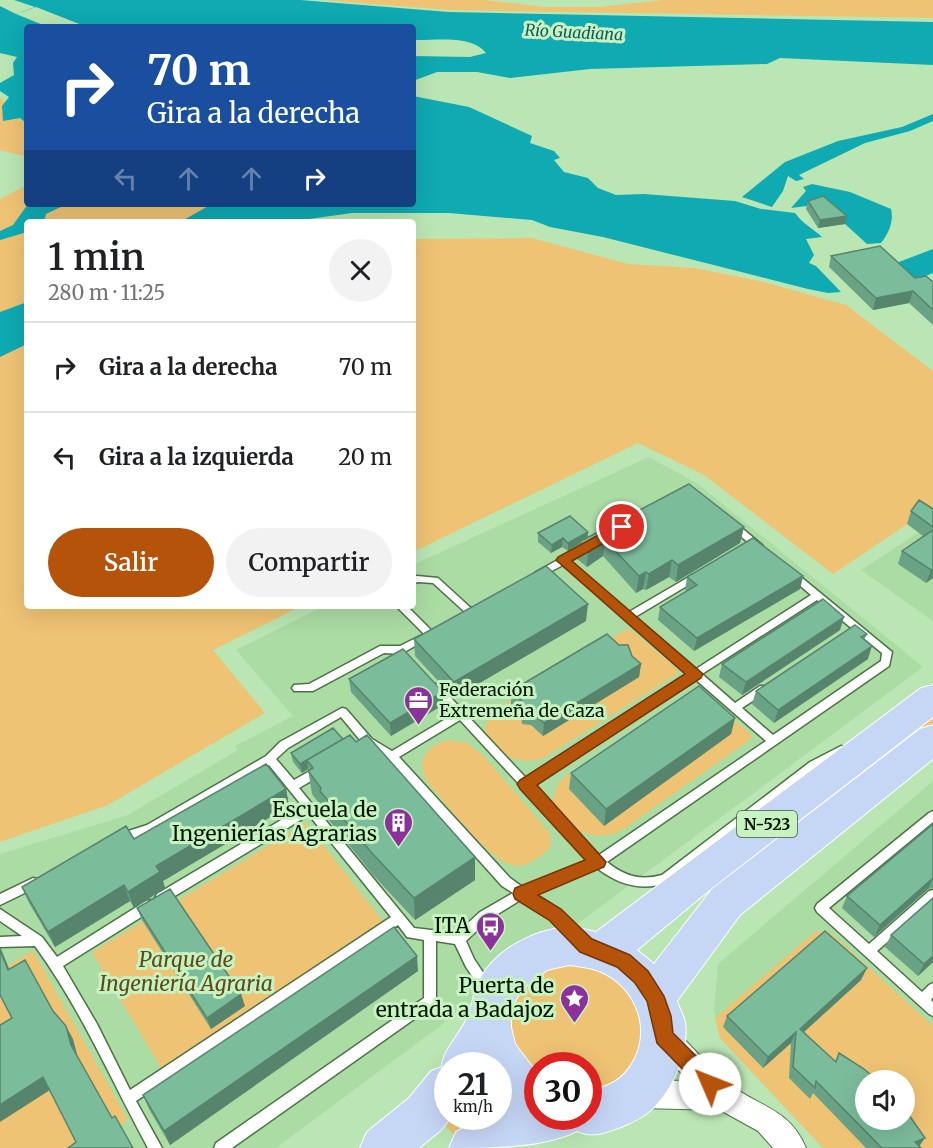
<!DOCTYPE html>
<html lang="es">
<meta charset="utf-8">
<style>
:root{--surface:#fff;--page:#f2f2f2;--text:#202124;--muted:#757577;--line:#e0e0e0;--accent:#b45309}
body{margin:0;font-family:Merriweather,serif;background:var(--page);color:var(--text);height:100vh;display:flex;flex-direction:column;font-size:22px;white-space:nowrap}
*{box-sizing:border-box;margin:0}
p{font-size:20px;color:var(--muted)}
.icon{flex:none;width:33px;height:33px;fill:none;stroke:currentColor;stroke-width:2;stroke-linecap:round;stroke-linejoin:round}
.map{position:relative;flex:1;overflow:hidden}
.details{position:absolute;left:24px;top:219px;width:392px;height:390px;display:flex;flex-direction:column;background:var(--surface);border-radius:6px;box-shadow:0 6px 24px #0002}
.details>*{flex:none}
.guide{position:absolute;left:24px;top:24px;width:392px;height:183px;border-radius:6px;box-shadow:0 6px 24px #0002;background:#1a4fa0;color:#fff;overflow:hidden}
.controls{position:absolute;left:855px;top:1070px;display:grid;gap:12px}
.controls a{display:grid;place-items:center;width:60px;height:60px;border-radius:50%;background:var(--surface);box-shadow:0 6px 24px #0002;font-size:30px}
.speed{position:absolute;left:434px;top:1052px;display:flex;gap:12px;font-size:30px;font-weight:700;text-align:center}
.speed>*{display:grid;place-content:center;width:78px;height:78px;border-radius:50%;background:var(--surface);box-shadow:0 6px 24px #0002;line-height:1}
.speed small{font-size:15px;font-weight:400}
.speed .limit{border:9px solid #d22;background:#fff;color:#111}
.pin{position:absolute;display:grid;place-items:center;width:51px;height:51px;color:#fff;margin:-26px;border:3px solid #fff;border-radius:50%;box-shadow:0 2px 6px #0007}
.me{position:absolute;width:66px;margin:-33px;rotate:314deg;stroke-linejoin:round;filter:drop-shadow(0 0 4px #0008)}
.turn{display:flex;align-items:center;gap:21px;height:126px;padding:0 24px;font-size:27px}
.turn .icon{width:78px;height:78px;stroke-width:2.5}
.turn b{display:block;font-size:42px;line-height:51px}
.lanes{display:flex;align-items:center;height:57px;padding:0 24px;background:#0003;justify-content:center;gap:30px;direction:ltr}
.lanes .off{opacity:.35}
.round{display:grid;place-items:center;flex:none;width:63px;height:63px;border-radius:32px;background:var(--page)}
.summary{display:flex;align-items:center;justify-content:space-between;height:102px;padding:0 24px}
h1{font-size:36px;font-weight:600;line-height:45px}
.action{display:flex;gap:12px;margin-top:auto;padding:12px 24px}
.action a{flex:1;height:69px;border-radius:36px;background:var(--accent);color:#fff;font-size:24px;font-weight:600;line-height:69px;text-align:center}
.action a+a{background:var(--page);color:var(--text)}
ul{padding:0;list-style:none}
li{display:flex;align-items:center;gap:18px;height:90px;padding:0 24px;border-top:2px solid var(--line)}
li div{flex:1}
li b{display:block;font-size:22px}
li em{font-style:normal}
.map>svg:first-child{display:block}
.built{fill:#abdca3;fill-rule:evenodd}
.green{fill:#eec374;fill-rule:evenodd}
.water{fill:#0faab2}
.pier{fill:#bae6b3}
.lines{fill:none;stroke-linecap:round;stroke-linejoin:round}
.service-casing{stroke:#4b7245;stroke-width:3}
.minor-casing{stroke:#4b7245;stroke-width:2}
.trunk-casing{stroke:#fff;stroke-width:2}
.service{fill:#fff;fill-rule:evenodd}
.minor{fill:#fff;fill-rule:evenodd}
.trunk{fill:#c6d7f6;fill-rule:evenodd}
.wall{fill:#6aa285}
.shaded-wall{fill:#56846c}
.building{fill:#7bbc9b;stroke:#56846c;stroke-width:1.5}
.route{fill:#b45309;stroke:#753606;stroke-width:1.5}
.labels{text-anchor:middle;stroke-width:6;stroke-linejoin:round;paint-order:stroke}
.far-water-label{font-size:16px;font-style:italic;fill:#0f5a5f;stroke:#c7f3c0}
.shield{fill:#c7f3c0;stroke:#41593e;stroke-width:1.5}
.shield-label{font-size:16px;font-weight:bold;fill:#071706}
.poi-label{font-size:18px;fill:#071706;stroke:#c7f3c0;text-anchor:start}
.near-poi-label{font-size:21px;fill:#071706;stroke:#c7f3c0;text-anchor:end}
.near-park-label{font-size:21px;font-style:italic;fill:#5f481c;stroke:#c7f3c0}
</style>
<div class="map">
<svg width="933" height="1148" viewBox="0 0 933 1148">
<rect width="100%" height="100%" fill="#bae6b3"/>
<path class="built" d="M649 457 698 484 923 667 276 1148H0V854L128 815 238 750 235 746 293 716 236 650 324 606H412L413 565Z
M933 523V621L861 570Z
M933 781V1148H823L720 1038 714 1010 718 964ZM866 1080H904V1119H866Z"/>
<path class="green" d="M322 0H484L544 7H599L663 0H933V18L449 10Z
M0 97 27 126V157L0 150Z
M27 185V204H261L294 222H27V606H302L213 650 265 713 108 805 0 842V199Z
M532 238 628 264 695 268 760 281 846 305 933 371V507L833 574 704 475 638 443 413 552V239Z
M625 630H631L677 669V674L542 759C511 768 465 741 495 710Z
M695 691 701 692 751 734V739L621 831C586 848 533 814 562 779Z
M933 714V725L732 882 725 875Z
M448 740 467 743 483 755 550 833 551 844C548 852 541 856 534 860 526 865 521 867 512 865 488 860 445 802 428 783 415 761 426 746 448 740Z
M306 823 383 921 161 1068 92 952Z
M816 931 830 932 933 1026V1148H823L720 1038 715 1018ZM866 1080H904V1119H866Z
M33 951 127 1118 121 1128 92 1148H0V970Z
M577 963C589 967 610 971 619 980 658 1020 648 1081 588 1091V1065H537V1076C503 1044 499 994 544 969 553 964 567 964 577 963Z
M450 1116H480L455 1137 444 1123Z"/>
<path class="water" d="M14 0H300L449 12 933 22V65L780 58 767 64 590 69 510 78 477 72H437L413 81V56L470 57 486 53C471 34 434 41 413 40L412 27H27V124L20 118 3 121 2 106 9 97 0 91V83L14 75 13 63 17 57 0 53V6L16 14 35 7Z
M413 96 469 107 532 136 530 143 554 151 560 158 554 160 564 172 588 178 598 188 616 195 644 194 735 201 761 209 795 213C803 224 812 228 822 237L806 239 814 255 809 263 816 266 841 292 828 293 808 289 603 237 550 227 532 220 449 213H352L309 219 272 220 266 222H180L212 204H412Z
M933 114V121L910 131 865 143 799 175 804 179 796 181 788 176 783 191 772 207 742 197 785 162 838 141 902 127Z
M812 184 850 192 891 209C894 221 889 233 881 243L867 244 823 204 791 208 806 191 803 187Z
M28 204H67L46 214 44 222H27V232L0 240V231L13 225Z
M933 249V273L909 283 891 265Z
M27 302V344L0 357V312Z"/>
<path class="pier" d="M36 7 87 27H48L16 14Z"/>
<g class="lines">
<defs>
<path id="service" d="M735 524 738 525 762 545 763 547 762 549H756L732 529 731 527 732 525Z
M587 544 591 547 590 549 570 561 629 612 694 574H700L702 576 700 578 635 617 696 669 811 595 790 577 788 575 790 573H796L892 652 889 666 607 862C624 876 640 881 662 875L810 762 841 746 845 747 846 750 845 753 818 768 669 882C642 892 619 885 597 868L533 894 559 911 580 932 582 936 580 940 576 941 572 940 551 919 522 899 488 920 466 941 474 959 490 983 492 987 490 991 486 993 482 991 466 967 455 944 436 941V1001L434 1005 232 1148H214L216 1143 424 998V940L407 937 398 925 136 1101 162 1148H148C111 1080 81 1009 35 946L0 947V937L22 936 0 921V909L42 937 57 957 146 901 150 900 154 901 156 905 154 909 63 966 97 1024 130 1090 391 917 309 815 165 902 161 903 157 902 155 898 157 894 303 807 269 765 154 832 120 843 116 841 115 838 116 835 147 825 266 756 280 742 342 708 346 709 372 739 392 751 454 714 432 690 430 687 432 684H438L526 778 688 673 563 565 542 576H536L534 574 536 572ZM817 600 882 653 881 661 773 735 742 708 766 692 768 689 766 686H760L735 703 702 674ZM695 679 766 741 599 855 533 785ZM341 717 364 745 388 759 502 886 513 893 480 912 457 933 414 928 299 788 323 774 324 771 323 768 319 767 315 768 294 780 276 759 288 748ZM460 720 589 860 524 888 510 878 399 757Z
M417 576 438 578 473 610 475 612 473 614H467L433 583 418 582 412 584V577Z
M396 606H407L435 634 433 636 429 637 427 639 401 654 384 653 313 691H294L292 688 294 685 309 684 380 646H400L424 634Z
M933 811V822L829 908 869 944 929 891 933 890V902L877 951 922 992 929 985 933 983V997L931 1000 933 1002V1016L929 1014 918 1004 817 912 815 908 817 904 929 813Z
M33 878 37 879 39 883 37 887 0 905V894Z"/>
<path id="minor" d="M664 1024 673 1028C693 1047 712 1071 733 1087 762 1107 791 1111 806 1148H773L758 1131 720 1110 640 1108 630 1104 626 1094 630 1084 640 1080 689 1081 655 1046 651 1037 655 1028Z"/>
<path id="trunk" d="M933 685V717L712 888 637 950 654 964 712 889 920 729 933 725V759L740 915 677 1001C679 1008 684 1016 685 1023 689 1049 673 1090 653 1108 644 1117 633 1122 621 1127 605 1133 593 1138 577 1131 544 1148 487 1148 449 1148L456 1132 485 1116H498V1110L507 1106 498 1096V1065H447V1116H452L441 1130 419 1148H360L367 1132 409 1098 431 1071 442 1067C443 1049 460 1035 467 1018 473 1006 473 992 480 979 496 949 535 929 569 927 577 927 587 930 596 932L921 688ZM569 965C577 966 585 967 593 969 632 980 654 1025 633 1062 623 1080 608 1088 588 1090V1116H537V1073L515 1044 511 1027V1009L521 990 547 970Z"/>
</defs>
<use href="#service" class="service-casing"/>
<use href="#minor" class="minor-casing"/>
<use href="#trunk" class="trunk-casing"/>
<use href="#service" class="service"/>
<use href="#minor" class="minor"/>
<use href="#trunk" class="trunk"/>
</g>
<path class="wall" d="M808 201 845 224 818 228 806 209Z
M831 256 933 282V325L909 303 873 310 829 267Z
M933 509V578L926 583 898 564 902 551 923 536 907 524 911 511Z
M744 527 740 543 676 582 669 577 646 590 643 589 636 593 603 556 587 567 577 559 578 545 568 551 562 547 551 553 538 542V533L588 532V538Z
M803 576 800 589 694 651 658 620 660 607 687 591 685 590 687 577Z
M586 621 454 698 415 656 414 639Z
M840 630 742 695 719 677 722 664Z
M867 634 864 640 868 659 774 723 752 704 756 691Z
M632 656 641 664 639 677 543 736 531 725 522 724 521 714 511 704V691Z
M349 679 443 692V705L391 736 351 692Z
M735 718 731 734 604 826 569 789 571 773Z
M343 739 475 880 415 920 373 875 324 814 323 809 312 794 308 769 302 773 293 762 291 753Z
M286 789 289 806 163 881 165 888 134 908 130 901 55 947 29 903 22 887 134 839Z
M933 824V888L928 889 874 937 842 908 847 896Z
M137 908 245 1006 211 1029 142 920Z
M891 935 933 962 918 976 885 947Z
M418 971 170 1145 149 1109 143 1095Z
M861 980 804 1032 835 1062 839 1053 921 1148H866L813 1093 810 1099 789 1078 791 1043 763 1068 723 1027 727 1016Z"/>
<path class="shaded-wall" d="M847 216 845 224 818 228 820 220Z
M913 291 909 303 873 310 876 298Z
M744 527 740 543 676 582 678 565Z
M588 532V540L579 542 578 545 568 551V543Z
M563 538 562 547 551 553 552 545Z
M605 540 603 556 587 567 588 550Z
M672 560 669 577 646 590 649 574Z
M933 569V578L926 583 931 570Z
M646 572 643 589 636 593 639 576Z
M803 576 800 589 694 651 697 638Z
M588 604 586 621 454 698V682Z
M844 617 840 630 742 695 746 682Z
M872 646 868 659 774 723 778 710Z
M641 664 639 677 543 736 544 723Z
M443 692V705L391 736 390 723Z
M735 718 731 734 604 826 606 809Z
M307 760 308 769 302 773 300 764Z
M286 789 289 806 163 881 165 888 134 908 128 892 156 866Z
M475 857V880L415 920 414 898Z
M933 878 928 889 874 937 880 925Z
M124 885 130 901 55 947 48 932Z
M0 947 1 949 15 983 8 970 0 950Z
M417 956 418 971 170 1145 164 1131Z
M933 956V962L918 976 924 964Z
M867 968 861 980 795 1040 800 1029Z
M241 994 245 1006 211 1029 207 1018Z
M66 1026 73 1039 78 1058 71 1045Z
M796 1032 791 1043 763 1068 768 1057Z
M43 1077 50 1090 0 1122V1105Z
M925 1138 918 1148 915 1142Z"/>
<path class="building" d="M823 196 847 216 820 220 808 201Z
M880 246 915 278 926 276 933 282V310L913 291 876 298 831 256Z
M689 484 744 527 678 565 672 560 649 574 646 572 639 576 605 540 588 550 579 542Z
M919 500 933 509V527L911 511Z
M570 516 588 532 568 543 563 538 552 545 538 533Z
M933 530V569L931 570 902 551Z
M753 538 803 576 697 638 660 607 697 585 687 577Z
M546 566 588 604 454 682 414 639Z
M823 599 844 617 746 682 722 664Z
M855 625 867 634 861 637 872 646 778 710 756 691Z
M607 634 619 645H628L632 656 641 664 544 723 532 712H522V701L511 691Z
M403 649 443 692 390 723 349 679Z
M699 686 735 718 606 809 571 773Z
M333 728 343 739 300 764 291 753Z
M350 735 356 742 367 735 475 857 414 898 371 852 320 791 321 788 308 771 313 768 307 760Z
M266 764 286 789 156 866 160 872 128 892 124 885 48 932 22 887 126 826 134 839Z
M933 824V878L880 925 847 896Z
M170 889 241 994 207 1018 137 908Z
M933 898V956L924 964 891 935Z
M394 927 417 956 164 1131 143 1095Z
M825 931 867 968 800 1029 836 1062 839 1053 864 1069 877 1080H866V1119H904V1108L925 1138 915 1142 921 1148H882L816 1081 815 1088 793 1067 796 1032 768 1057 727 1016Z
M0 950 8 970 25 960 53 1011 66 1026 71 1045 112 1118 115 1116 133 1148H68L76 1142 43 1077 0 1105V1025L12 1018 0 995Z"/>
<path class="route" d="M622 522 627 524 629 527 627 530 572 561 703 674 701 678 537 785 606 862 604 867 538 895 561 909 592 939 630 955 648 971 664 996 671 1016 673 1033 717 1077 720 1084 717 1091 710 1093 704 1091 657 1043 647 1001 635 983 617 967 580 952 549 920 515 899 513 894 515 888 585 860 520 789 517 784 520 780 685 674 556 560 558 557Z"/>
<defs>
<symbol id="office-pin" viewBox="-11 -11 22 30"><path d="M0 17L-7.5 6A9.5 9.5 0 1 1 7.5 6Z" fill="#8c319c" stroke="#c7f3c0"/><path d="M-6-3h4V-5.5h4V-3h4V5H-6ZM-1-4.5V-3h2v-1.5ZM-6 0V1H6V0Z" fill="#fff"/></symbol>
<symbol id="building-pin" viewBox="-11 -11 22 30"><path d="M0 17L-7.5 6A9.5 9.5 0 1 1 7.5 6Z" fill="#8c319c" stroke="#c7f3c0"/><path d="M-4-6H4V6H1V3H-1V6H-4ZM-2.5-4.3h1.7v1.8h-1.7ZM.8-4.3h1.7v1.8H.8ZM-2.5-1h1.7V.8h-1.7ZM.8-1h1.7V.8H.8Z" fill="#fff"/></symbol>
<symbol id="bus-pin" viewBox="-11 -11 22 30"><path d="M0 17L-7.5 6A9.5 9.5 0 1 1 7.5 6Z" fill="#8c319c" stroke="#c7f3c0"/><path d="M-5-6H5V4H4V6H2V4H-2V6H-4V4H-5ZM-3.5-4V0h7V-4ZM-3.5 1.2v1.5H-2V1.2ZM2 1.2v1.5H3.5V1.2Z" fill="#fff"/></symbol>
<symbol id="sight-pin" viewBox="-11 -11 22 30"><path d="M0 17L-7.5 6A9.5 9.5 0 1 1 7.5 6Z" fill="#8c319c" stroke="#c7f3c0"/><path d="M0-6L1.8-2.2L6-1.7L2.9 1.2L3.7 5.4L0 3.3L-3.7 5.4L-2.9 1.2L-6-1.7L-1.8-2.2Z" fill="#fff"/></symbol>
</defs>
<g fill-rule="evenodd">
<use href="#office-pin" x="402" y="684" width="33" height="45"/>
<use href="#building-pin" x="382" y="806" width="33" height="45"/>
<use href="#bus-pin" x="474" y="910" width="33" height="45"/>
<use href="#sight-pin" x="558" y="982" width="33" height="45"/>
</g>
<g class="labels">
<g class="far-water-label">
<text transform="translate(574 32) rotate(3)" y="6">Río Guadiana</text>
</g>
<rect class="shield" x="737" y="811" width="60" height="26" rx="4.5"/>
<g class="shield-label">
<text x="767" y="830">N-523</text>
</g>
<g class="poi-label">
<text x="439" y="696">Federación<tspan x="439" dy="21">Extremeña de Caza</tspan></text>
</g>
<g class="near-poi-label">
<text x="377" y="817">Escuela de<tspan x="377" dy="24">Ingenierías Agrarias</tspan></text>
<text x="470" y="933">ITA</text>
<text x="554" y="993">Puerta de<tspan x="554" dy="24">entrada a Badajoz</tspan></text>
</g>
<g class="near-park-label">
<text x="186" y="967">Parque de<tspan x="186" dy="24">Ingeniería Agraria</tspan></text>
</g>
</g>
</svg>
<div class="controls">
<a><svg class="icon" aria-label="sound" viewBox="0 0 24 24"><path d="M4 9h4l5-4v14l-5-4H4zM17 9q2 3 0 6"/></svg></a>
</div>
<div class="speed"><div>21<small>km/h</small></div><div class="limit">30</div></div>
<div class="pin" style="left:622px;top:527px;background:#d93025"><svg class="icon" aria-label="arrive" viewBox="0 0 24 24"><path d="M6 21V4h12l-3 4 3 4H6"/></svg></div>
<svg class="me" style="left:710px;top:1084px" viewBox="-20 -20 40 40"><circle r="19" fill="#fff"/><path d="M0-13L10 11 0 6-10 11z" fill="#b45309"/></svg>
<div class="guide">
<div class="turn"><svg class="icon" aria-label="right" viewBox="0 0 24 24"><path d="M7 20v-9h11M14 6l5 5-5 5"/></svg><div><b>70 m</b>Gira a la derecha</div></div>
<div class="lanes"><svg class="icon off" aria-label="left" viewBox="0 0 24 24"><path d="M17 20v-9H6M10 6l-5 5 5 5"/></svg><svg class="icon off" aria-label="ahead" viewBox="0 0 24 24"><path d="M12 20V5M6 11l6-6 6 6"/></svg><svg class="icon off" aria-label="ahead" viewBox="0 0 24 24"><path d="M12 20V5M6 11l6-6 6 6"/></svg><svg class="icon" aria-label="right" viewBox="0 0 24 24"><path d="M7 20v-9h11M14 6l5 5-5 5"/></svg></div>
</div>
<section class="details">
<div class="summary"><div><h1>1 min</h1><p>280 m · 11:25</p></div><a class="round"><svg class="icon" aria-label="close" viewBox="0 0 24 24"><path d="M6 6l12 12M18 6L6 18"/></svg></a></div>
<ul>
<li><svg class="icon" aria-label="right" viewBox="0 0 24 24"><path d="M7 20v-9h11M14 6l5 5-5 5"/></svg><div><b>Gira a la derecha</b></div><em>70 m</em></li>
<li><svg class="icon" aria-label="left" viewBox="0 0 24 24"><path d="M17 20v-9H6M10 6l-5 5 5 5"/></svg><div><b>Gira a la izquierda</b></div><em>20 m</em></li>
</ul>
<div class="action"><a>Salir</a><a>Compartir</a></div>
</section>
</div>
